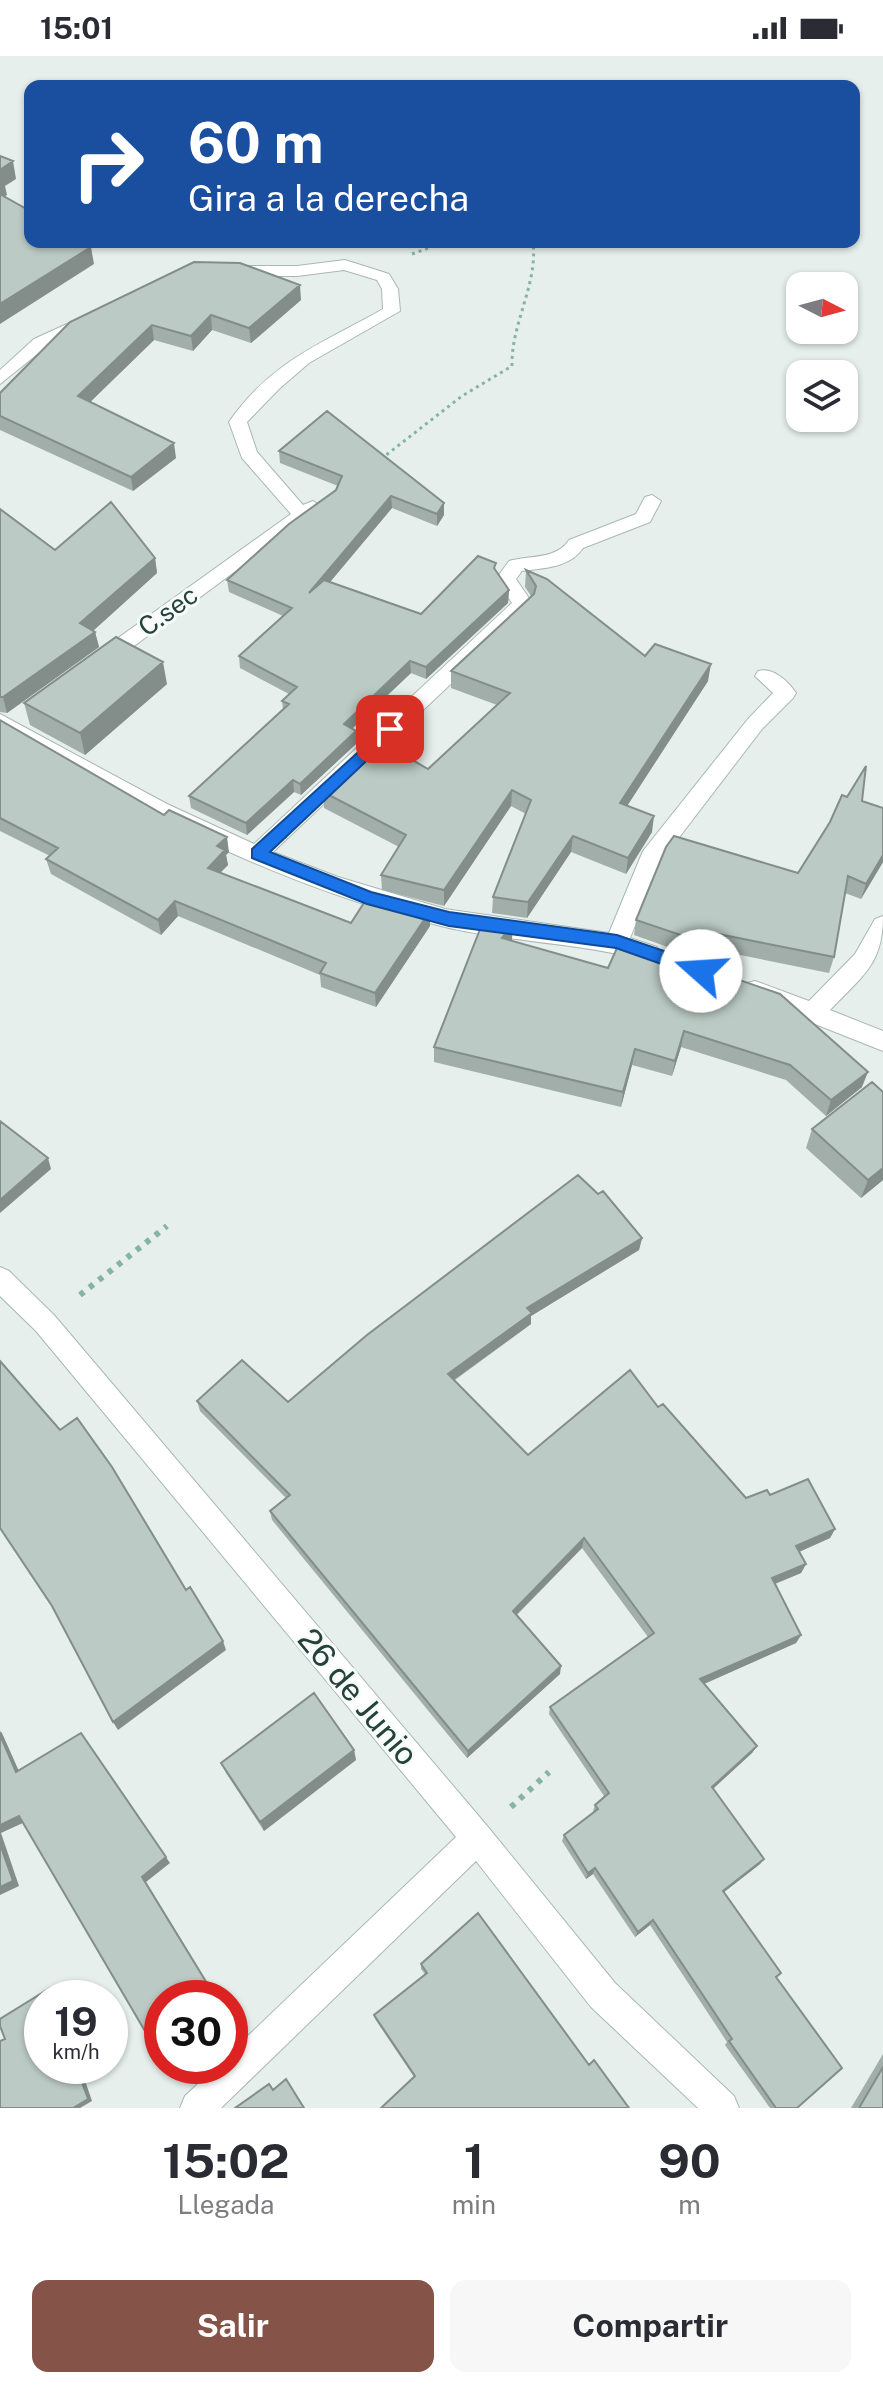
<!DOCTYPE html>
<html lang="es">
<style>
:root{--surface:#fff;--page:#f7f7f7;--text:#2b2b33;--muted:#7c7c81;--accent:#855347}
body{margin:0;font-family:"Public Sans",sans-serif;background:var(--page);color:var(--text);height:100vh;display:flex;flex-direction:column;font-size:30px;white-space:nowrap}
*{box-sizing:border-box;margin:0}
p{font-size:26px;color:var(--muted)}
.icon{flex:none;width:44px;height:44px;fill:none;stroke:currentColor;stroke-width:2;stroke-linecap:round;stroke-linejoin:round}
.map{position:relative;height:2052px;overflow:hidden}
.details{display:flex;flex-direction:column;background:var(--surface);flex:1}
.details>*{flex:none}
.guide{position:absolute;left:24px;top:24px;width:836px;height:168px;border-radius:16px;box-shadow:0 2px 6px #0004;background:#1a4fa0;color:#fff;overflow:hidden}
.needle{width:52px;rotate:96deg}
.buttons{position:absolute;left:786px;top:216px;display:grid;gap:16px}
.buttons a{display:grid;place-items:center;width:72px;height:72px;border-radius:16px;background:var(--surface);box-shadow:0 2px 6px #0004;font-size:40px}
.speed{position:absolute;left:24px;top:1924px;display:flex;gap:16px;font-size:40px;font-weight:700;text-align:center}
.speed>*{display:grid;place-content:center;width:104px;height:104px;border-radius:50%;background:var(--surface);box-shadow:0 2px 6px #0004;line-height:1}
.speed small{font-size:20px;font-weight:400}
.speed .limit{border:12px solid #d22;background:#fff;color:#111}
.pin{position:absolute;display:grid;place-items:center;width:68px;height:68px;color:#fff;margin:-34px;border-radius:16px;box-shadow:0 4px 12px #0006}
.me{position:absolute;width:88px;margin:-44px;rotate:289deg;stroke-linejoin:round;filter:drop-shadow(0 0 6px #0008)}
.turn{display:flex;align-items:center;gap:28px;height:168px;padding:0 32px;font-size:36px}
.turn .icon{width:104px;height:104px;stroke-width:2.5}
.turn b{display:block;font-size:56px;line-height:68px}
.eta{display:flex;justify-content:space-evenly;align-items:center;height:136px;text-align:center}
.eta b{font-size:48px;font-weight:700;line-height:56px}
.primary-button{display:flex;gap:16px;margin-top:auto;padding:16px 32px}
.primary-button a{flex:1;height:92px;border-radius:16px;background:var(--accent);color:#fff;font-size:32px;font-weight:700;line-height:92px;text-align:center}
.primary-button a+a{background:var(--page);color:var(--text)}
.status{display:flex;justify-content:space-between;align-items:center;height:56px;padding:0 40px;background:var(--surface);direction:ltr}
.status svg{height:22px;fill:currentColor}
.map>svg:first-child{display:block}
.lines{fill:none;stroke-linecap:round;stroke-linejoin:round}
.minor-casing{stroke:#a8b8b2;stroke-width:2}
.path-far1{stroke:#86b3a5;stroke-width:3;stroke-dasharray:3 4;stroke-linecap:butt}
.path{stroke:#86b3a5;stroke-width:6;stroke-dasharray:5 7;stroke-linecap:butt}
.minor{fill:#fff;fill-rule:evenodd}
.wall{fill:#a1aea9}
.shaded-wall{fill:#838d89}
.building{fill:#bbcac4;stroke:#838d89;stroke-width:2}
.route{fill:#1a73e8;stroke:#114b97;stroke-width:2}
.labels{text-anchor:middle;stroke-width:6;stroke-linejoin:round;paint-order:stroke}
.street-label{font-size:26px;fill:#24423a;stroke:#f7fbf9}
.near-street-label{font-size:32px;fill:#24423a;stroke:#f7fbf9}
</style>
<div class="status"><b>15:01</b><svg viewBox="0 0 49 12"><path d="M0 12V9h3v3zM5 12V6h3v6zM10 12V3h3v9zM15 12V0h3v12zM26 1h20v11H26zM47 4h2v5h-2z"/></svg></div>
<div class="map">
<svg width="883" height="2052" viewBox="0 0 883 2052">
<rect width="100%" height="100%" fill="#e6efeb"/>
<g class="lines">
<defs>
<path id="minor" d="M345 204 389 218 398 233 400 255 309 307 279 333 247 366 257 396 303 449 313 445 322 451 107 610H93L90 605 93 600 291 458 242 402 229 366C271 305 323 287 383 253L382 233 377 224 344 214 297 220H231L223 215 231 210H297Z
M87 259 95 264 93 268 46 291 0 328V314L34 283Z
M652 439 661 445 650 466 583 492C570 512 543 512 522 515L516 523 533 548 530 553 273 796 338 821 445 853 609 877 643 795 748 663 773 637 755 620 758 615C773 611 788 625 796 637L793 642 762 673 661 805 630 882 657 891 660 897 657 903 649 906C582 886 512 887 445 871 286 833 139 757 0 675V658L167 748 254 788 512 547 496 523 509 505C530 499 556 504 569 484L636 458 645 441Z
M883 860C883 909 862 920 830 954L883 975V995L747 941 743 934 747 927 755 925 809 945 855 898 875 863Z
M0 1211 9 1215 54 1259 488 1771 615 1927 734 2040 739 2052H698L591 1951 476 1805 221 2052H180L185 2040 217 2010H230V1997L456 1781 36 1275 0 1240Z"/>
</defs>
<use href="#minor" class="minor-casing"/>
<path class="path-far1" d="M412 198 445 186
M381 403 462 340 512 310C511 267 538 229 533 186"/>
<path class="path" d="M80 1239 167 1170
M511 1751 549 1716"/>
<use href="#minor" class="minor"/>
</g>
<path class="wall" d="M301 244 251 287 212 274 193 295 154 284 90 346 176 402 133 435 0 374V337L70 266Z
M279 395 444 447V459L437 470 392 452 330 526 421 558 495 515 509 534 508 547 426 623 411 617 352 673 357 687 301 739 294 736 247 779 191 752 189 740 283 654 282 645 289 638 240 612 239 600 283 560 229 536 227 524 336 434 338 430 280 407Z
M0 453 55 494 155 502 157 517 93 575 95 576 99 591 7 657 0 656Z
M526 514 645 600 708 625 627 750 652 776 626 818 571 796 527 862 492 857 493 841 526 758 511 750 444 850 382 834 381 819 399 791 324 752 323 736 428 713 497 649 451 632V615L531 540 525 531Z
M167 628 85 699 30 669 24 647Z
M0 664 229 796 226 799 228 809 220 817 351 867 430 870 376 951 321 931 320 919 178 860 161 879 51 818 46 803 50 800 0 775Z
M862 745 883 806 861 843 845 837 834 901 829 917 730 897 727 912 634 879 636 864 798 817Z
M513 867 511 885 862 1031 826 1060 786 1024 681 991 672 1020 632 1009 621 1051 434 1006V991Z
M883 1036V1124L861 1142 806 1092 812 1073Z
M642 1182 639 1194 531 1260V1268L455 1324 528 1399 658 1351 746 1442 770 1439 835 1473 830 1482 799 1496 806 1508 801 1517 775 1528 801 1579 796 1587 704 1628 757 1690 752 1697 713 1733 764 1803 760 1808 724 1836 776 1921 797 2052H770L725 1989 727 1986 650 1869 635 1881 593 1818 586 1823 562 1785 564 1779 594 1756 593 1755 595 1749 604 1740 549 1658 550 1651 648 1581 582 1492 517 1559 560 1618 467 1702 272 1464 270 1455 286 1442 200 1355 197 1345 288 1346Z
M354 1694 356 1704 264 1775 226 1717 221 1707Z
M421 1908 589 2009 629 2052 414 2021 375 1963 374 1959 425 1918 421 1913Z
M883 1998V2052H851Z"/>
<path class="shaded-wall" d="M13 105 16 123 5 130 7 139 0 143V114Z
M91 191 94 208 0 268V248Z
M300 229 301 244 251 287 249 272Z
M211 259 212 274 193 295 191 280Z
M152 269 154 284 81 355 78 340Z
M174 387 176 402 133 435 131 421Z
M391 440 392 452 310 550 309 537Z
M444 447V459L437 470V458Z
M155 502 157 517 84 583 80 567Z
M509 534 508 547 426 623V611Z
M95 576 99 591 7 657 3 641Z
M410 605 411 617 344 680V668Z
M163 606 167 628 85 699 80 677Z
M711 608 708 625 618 764 620 747Z
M356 675 357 687 301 739 300 728Z
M293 724 294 736 247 779 246 767Z
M512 734 511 750 444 850V834Z
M654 760 652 776 626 818 628 802Z
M573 780 571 796 527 862 528 846Z
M227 781 229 796 226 799 228 809 210 827 208 812 217 790Z
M883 799V806L861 843 866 828Z
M175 845 178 860 161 879 158 864Z
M430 855V870L376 951 375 937Z
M513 867 512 884 502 899V882Z
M684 975 681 991 672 1020 675 1005Z
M635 993 632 1009 621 1051 623 1036Z
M868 1016 862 1031 826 1060 831 1044Z
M48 1102 51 1113 0 1157V1144Z
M883 1112V1124L861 1142 868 1124Z
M642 1182 639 1194 531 1260V1268L448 1328V1318L527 1252Z
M835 1473 830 1482 792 1499 796 1490Z
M584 1482 582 1492 512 1563 513 1555Z
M806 1508 801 1517 767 1531 772 1522Z
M801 1579 796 1587 697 1631 700 1623Z
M223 1585 226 1594 118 1674 113 1666Z
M561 1610 560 1618 467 1702 468 1695Z
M0 1675 2 1677 22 1722 16 1716 0 1679Z
M81 1677 170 1807 146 1826 217 1942 142 1821Z
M757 1690 752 1697 708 1737 712 1731Z
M354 1694 356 1704 264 1775 260 1766Z
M19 1760 25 1766 1 1777 19 1830 0 1839V1769Z
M764 1803 760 1808 719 1840 723 1835Z
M595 1812 593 1818 586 1823 588 1817Z
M653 1864 650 1869 635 1881 638 1876Z
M50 1932 55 1935 57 1942H53Z
M76 2010H80L92 2045 80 2052H73Z"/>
<path class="building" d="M0 100 13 105 0 114Z
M0 138 30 155V186H83L91 191 0 248Z
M194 206 240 207 300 229 249 272 211 259 191 280 152 269 78 340 174 387 131 421 0 360V337L70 266Z
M327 355 444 447 437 458 391 440 309 537 324 524 421 558 478 500 496 507 494 512 509 534 426 611 410 605 344 668 356 675 300 728 293 724 246 767 189 740 289 648 282 645 297 631 239 600 292 552 227 524 289 468 336 434 342 420 279 395Z
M111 446 155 502 80 567 95 576 3 641H0V453L55 494Z
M526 514 547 523 645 600 655 588 711 608 620 747 654 760 628 802 573 780 528 846 493 841 531 744 512 734 444 834 381 819 406 779 323 736 378 684 428 713 510 637 451 615 534 538 536 530Z
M116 581 163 606 80 677 24 647Z
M0 664 164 759 169 754 227 781 217 790 225 794 208 812 351 867 369 839 430 855 375 937 320 917 326 907 175 845 158 864 46 803 58 792 0 762Z
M866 710 862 745 883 752V799L866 828 848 820 834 901 708 876 731 896 636 864 666 791 674 780 798 817 830 766 842 739 847 741Z
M484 863 513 867 502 882 608 912 621 883 780 938 868 1016 831 1044 790 1009 684 975 675 1005 635 993 623 1036 434 991Z
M872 1026 883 1036V1112L868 1124 812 1073Z
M0 1065 48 1102 0 1144Z
M578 1119 598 1138 603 1135 642 1182 527 1252 532 1257 448 1318 528 1399 630 1314 658 1351 663 1348 746 1442 767 1434 770 1439 808 1423 835 1473 796 1490 806 1508 772 1522 801 1579 700 1623 757 1690 712 1731 764 1803 723 1835 781 1917 776 1921 842 2012 797 2052H776L729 1985 732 1983 653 1864 638 1876 595 1812 588 1817 564 1779 598 1753 595 1749 609 1737 550 1651 654 1577 584 1482 513 1555 561 1610 468 1695 270 1455 290 1439 197 1345 242 1304 288 1346 367 1279Z
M0 1305 60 1374 77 1362 112 1411 186 1534 190 1531 223 1585 113 1666 52 1550 0 1472Z
M314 1637 354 1694 260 1766 221 1707Z
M81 1677 166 1801 142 1821 216 1942H162V1997L159 1999 19 1760 0 1769V1679L16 1716Z
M0 1788 13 1825 0 1831Z
M478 1857 589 2009 594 2004 629 2052H381L415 2020 374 1959 427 1917 421 1908Z
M50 1932 53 1942H42V2010H76L88 2043 73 2052H0V1985L5 1983 0 1970V1963Z
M883 2011V2052H859Z
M286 2023 304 2052H235L269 2028 273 2034Z"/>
<path class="route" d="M390 667 398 673 396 677 270 796 371 836 449 856 617 879 708 910V920L701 922 616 892 449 870 367 848 252 802V793Z"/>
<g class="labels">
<g class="street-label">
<text transform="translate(168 555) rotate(-36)" y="9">C.sec</text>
</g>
<g class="near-street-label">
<text transform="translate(358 1641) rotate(50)" y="11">26 de Junio</text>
</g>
</g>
</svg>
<div class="buttons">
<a><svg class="needle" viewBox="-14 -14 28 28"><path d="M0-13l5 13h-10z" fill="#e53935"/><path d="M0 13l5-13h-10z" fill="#7c7c81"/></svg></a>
<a><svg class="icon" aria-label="layers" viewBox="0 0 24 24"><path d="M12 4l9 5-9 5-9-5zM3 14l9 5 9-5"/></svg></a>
</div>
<div class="speed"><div>19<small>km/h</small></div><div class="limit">30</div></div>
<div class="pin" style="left:390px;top:673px;background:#d93025"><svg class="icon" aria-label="arrive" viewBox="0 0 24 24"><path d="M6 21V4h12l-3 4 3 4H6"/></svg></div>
<svg class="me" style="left:701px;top:915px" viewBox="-20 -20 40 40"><circle r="19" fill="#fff"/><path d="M0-13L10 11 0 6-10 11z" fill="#1a73e8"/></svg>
<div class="guide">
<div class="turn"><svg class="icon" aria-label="right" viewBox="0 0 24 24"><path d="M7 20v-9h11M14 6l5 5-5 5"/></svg><div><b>60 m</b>Gira a la derecha</div></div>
</div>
</div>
<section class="details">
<div class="eta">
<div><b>15:02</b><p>Llegada</p></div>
<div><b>1</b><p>min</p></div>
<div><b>90</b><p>m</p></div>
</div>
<div class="primary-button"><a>Salir</a><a>Compartir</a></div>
</section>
